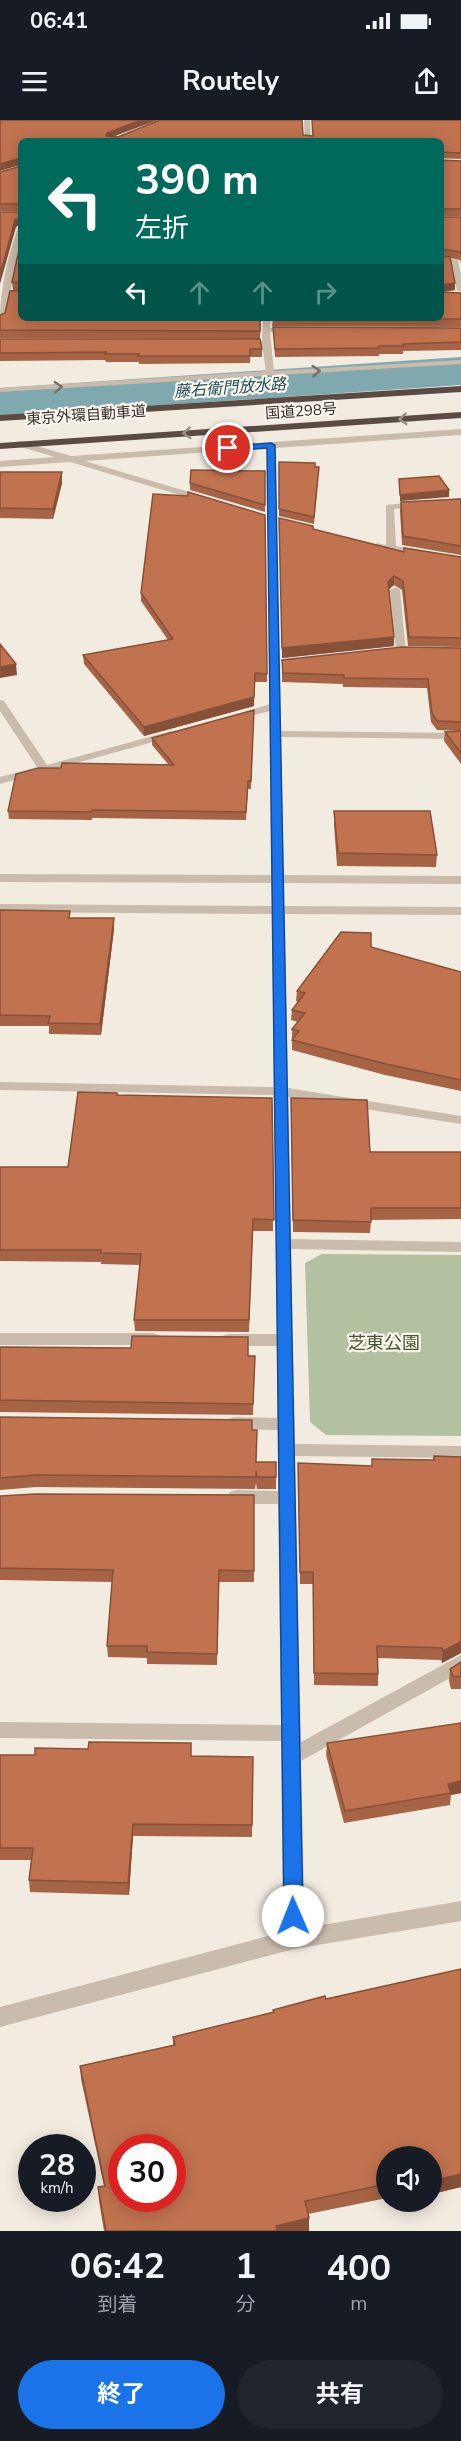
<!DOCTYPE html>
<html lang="ja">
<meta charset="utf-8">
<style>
:root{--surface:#171b24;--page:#20242c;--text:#f1f3f6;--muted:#9ea1a6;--accent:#1a73e8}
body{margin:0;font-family:"Nunito Sans","Noto Sans JP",sans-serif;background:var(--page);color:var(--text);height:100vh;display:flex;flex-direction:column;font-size:22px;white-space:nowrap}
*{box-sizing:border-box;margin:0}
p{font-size:20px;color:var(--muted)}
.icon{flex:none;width:33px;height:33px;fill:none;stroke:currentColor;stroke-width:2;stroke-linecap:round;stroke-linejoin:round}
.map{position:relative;height:2111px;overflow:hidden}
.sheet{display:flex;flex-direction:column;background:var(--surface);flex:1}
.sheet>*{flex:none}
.hud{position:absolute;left:18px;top:18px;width:426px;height:183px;border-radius:9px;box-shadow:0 3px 15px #0003;background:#00695c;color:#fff;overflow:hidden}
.controls{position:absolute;left:376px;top:2026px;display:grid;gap:12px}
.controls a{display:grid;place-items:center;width:66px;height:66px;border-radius:50%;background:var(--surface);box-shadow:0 3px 15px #0003;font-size:30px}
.speed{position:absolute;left:18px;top:2014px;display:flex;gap:12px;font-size:30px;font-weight:700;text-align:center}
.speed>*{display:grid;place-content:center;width:78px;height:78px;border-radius:50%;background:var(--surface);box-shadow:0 3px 15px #0003;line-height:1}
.speed small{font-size:15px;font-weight:400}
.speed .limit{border:9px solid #d22;background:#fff;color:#111}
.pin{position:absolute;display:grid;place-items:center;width:51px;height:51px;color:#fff;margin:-26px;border:3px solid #fff;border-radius:50%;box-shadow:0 2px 6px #0007}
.me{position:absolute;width:66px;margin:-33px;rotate:359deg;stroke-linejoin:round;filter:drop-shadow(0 0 4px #0008)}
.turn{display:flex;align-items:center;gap:21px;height:126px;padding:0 18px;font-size:27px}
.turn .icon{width:78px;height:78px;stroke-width:2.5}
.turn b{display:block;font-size:42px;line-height:51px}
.lanes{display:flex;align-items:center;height:57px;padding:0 18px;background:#0003;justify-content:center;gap:30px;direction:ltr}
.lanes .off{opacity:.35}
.eta{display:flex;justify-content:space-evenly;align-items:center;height:102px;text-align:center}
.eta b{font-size:36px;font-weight:700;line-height:42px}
.primary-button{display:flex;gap:12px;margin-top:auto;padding:12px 18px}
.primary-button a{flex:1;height:69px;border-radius:36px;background:var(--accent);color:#fff;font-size:24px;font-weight:700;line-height:69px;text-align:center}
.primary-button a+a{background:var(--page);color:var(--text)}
.status{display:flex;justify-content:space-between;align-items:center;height:42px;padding:0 30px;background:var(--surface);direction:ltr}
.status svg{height:16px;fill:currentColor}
header{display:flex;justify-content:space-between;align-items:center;height:78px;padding:0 18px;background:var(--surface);font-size:27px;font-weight:700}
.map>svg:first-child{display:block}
.green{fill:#b4c1a0}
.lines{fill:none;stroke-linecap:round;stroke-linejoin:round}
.river{fill:#80a9af;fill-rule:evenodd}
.minor{fill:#cabcac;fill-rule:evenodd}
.highway{fill:#594b42;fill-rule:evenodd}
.wall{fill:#a66345}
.shaded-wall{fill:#875038}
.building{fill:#c17350;stroke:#875038;stroke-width:1.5;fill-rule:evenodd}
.oneway{stroke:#7a6f65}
.oneway2{stroke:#998f86}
.route{fill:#1a73e8;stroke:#114b97;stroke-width:1.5}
.labels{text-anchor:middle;stroke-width:4.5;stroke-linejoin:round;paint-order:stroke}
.far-street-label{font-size:15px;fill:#39302b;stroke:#faf5ed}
.far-water-label{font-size:16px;font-style:italic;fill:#225159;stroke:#faf5ed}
.park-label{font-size:18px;fill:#45562f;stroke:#faf5ed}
</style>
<div class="status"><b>06:41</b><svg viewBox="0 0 49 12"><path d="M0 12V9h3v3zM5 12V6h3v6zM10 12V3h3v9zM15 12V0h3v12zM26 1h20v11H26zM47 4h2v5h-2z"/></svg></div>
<header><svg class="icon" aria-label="menu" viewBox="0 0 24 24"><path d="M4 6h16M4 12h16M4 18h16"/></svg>Routely<svg class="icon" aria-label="share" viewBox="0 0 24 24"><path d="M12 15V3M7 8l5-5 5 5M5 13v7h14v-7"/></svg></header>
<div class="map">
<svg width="461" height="2111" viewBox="0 0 461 2111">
<rect width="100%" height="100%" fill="#f2ebe0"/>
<path class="green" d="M322 1134 461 1135V1316L326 1315 310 1302 305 1143Z"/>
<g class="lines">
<path class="river" d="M461 237V265L0 296V268Z"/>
<path class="minor" d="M304 0H310L311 21H305Z
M21 106V118L7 188 4 199 0 201C0 170 7 138 18 108Z
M441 138 458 140 461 154V172L457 170 451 142H441Z
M263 198H271L270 208H293L297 210 293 212H270L274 251 461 240V244L0 272V268L266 251 262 225H240L236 223 240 221H262Z
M461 309V315L275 328 281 611 461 613V619L281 617 284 755 461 756V764L284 763V786L461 787V795L285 794 288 968 461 996V1004L288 977 291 1119 461 1122V1132L291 1129 295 1324 461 1326V1338L295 1336 301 1622 461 1535V1552L301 1641 305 1808 461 1781V1801L294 1829 0 1907V1887L283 1812 281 1621 0 1618V1602L281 1605 278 1384H236L230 1382 227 1377 230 1372 236 1370 278 1371V1310L234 1309 228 1307 225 1303 228 1299 234 1297 277 1298V1226H228L222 1224 220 1220 222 1216 228 1214H277L274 975 0 970V962L274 967 272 794 0 792V784L272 786 271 763 0 762V754L271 755 270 591 234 600 228 597 270 584 267 328 85 341 209 378V382L206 383 70 342 0 347V341L55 337 17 326 16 324 20 321 71 336Z
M461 378V384L394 389 396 426 461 437V443L391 432 372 426 377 423 386 425V385Z
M395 467 400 470 406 531 401 534 396 531 390 470Z
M0 580 4 581 47 645 171 611 177 614 175 616 0 664V657L37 647 0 591Z
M0 1213H153L159 1215 161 1219 159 1223 153 1225H0Z"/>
<path class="highway" d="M461 266V272L0 301V295Z
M461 292V298L0 329V323Z"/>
</g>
<path class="wall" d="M0 0 113 17 303 15 313 16 461 0V39L21 21V45Z
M441 40 461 41V96H441Z
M21 46V91H0V53Z
M441 97H461V143L460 140 450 138 455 163V170L441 172 461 173V207L272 206 273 198H441Z
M21 120V170H13L12 162Z
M0 195 261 198 260 219 0 218Z
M273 207 461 208V230L403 231V234H379V236L275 237Z
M0 219 262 229V237H250V243L139 244V242H106L105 240 0 241Z
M279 342 319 347 314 404 279 396Z
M0 352H62V363L53 399 0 398Z
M190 363 265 385V392L190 370Z
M461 379V435L402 425 400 391 401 382Z
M265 395 267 562H255L254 586 144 616 84 544 83 535 168 520 141 481V473Z
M279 398 313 409 403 431 461 437V527L408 526 402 470 394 465 389 469 394 526 282 538Z
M461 528V644L444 621 445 612 459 611 437 610 431 602 427 568 343 567V564L282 562V540Z
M254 590 251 669H248L246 700 92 698V700L9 699 8 691 61 648 168 644 152 625V618Z
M334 691 437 735 436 747 337 746 334 704Z
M0 790 70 798H114V809L101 915 49 914V906H0Z
M371 827 461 852V971L385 955 292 930V909L298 902 291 900 292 890 298 882 296 881 297 871Z
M117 975 272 978 273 1111H253L249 1212 135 1211 134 1200 140 1145 101 1144V1142L0 1141V1047H68Z
M291 978 370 1032H461V1099L371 1100 370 1113 293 1112Z
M0 1227 255 1236 253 1295 0 1292Z
M0 1297 252 1310 256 1342H276V1369H257L256 1363 255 1369 36 1367 0 1370Z
M434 1336 461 1337V1533L442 1543 441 1540 378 1538V1566L314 1565 313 1464H300L298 1343 372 1346V1339L433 1340Z
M254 1375V1462H219L217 1545 147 1544V1538L108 1537 107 1526 112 1462 0 1460V1376Z
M461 1542V1569H451L449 1561 450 1549Z
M327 1623 461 1673 451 1675 450 1685 344 1703 326 1635Z
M0 1635 253 1637 252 1717 133 1716 129 1775 30 1772 29 1760 31 1740H0Z
M461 1849V2067L432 2074 387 2037V2078L308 2094 309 2111H104L99 2081 98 2067 104 2066 81 1959 80 1946 173 1925V1917L273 1893V1890L326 1879Z"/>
<path class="shaded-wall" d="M141 0H158L107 19 106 21 107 13Z
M20 38V45L0 51V44Z
M21 97V104L16 107 0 164V155L15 100Z
M455 163V170L441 172V165Z
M62 352V363L53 399V389Z
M449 370V377L400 381V375Z
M394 456V465L388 470V462Z
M394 517V526L282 538V528Z
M16 544 17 555 0 558V547Z
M254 577V586L144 616V607Z
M114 798V809L101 915 100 904Z
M461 1522V1533L442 1543 443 1531Z
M461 1661V1673L451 1675 448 1664Z
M133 1704V1716L129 1775 128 1763Z
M461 2054V2067L432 2074V2061Z
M309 2098V2111H275L276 2106Z"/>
<path class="building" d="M0 0H141L107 13 106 16 118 17 160 0H302L303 15 313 16 312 0H461V33L441 32V33V21H21V39L20 38 0 44Z
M441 40 461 41V89H441V91Z
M21 46V84H0V52Z
M21 91V98V97L15 100 0 155V92H21Z
M441 97H461V134V132L441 129Z
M21 120V163L12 162Z
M441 136 450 137 455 163 441 165Z
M21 170V198H260V211L0 210V195L5 193 10 171Z
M441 172 461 173V199L273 198H441Z
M273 207 461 208V222L403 224V226H379V228L275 229Z
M0 219H260L262 229H250V236H138L139 234H105L106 232 0 233Z
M279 342 315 343V347H319L314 397 279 389Z
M191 350 265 351V385L190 363Z
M0 352H62L53 389 0 388Z
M439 356 449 370 400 375 399 359Z
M188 372 265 395 267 554 255 553 254 577 144 607 83 535 173 519 141 473 153 374 188 376Z
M461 379V426L403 416 401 382Z
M279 398 313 406V409L404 432V428L461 437V518L409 517 403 461 394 456 388 462 394 517 282 528Z
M0 524 16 544 0 547Z
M402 527 461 528V602L437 601 432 593 428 559 344 558V555L283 553 282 540Z
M254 590 251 661H248L246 692 92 690 91 692 8 691 16 654 39 648H61L62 643 174 645 152 618Z
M461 611V633L445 612Z
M334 691H430L437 735 338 733Z
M0 790 70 791 69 798H114L100 904 48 903 50 896 0 895Z
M341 812 371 813V827L461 852V960L386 944 292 920 299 911 292 909 305 893 292 890 305 873 297 871Z
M78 972 117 973V975L272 978 274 1100 253 1099 249 1200H134L141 1134 101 1133V1130H0V1047H68Z
M291 978 367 980 370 1032H461V1088H371V1102L293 1100Z
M132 1216 248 1217V1236H255L253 1284 0 1280V1227L131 1228Z
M0 1297 252 1300V1310H257L256 1342H276V1357H257L256 1351V1357L35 1355 0 1358Z
M434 1336 461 1337V1522L443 1531 442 1528 377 1526 378 1554 314 1553 313 1452H300L298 1343 372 1346V1339L434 1340Z
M35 1374 254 1375V1451L219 1450 217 1534 147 1532V1526H107L113 1450 0 1448V1376Z
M461 1542V1557L453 1556 450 1549Z
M461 1603V1661L448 1664 451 1673 345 1691 327 1623Z
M89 1622 191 1623V1636L253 1637 252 1705 133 1704 128 1763 29 1760 33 1728H0V1635H35V1628L88 1629Z
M461 1849V2054L432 2061V2037H387V2064L305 2081 309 2098 276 2106 277 2111H106L98 2067 105 2066 80 1946 175 1925 173 1917 274 1892 273 1890 325 1876 326 1879ZM122 2028H172V2079H122Z"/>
<defs><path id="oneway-chevron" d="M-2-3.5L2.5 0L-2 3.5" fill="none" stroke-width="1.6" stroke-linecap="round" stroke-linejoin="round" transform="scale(1.5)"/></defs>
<g class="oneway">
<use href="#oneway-chevron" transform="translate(316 251) rotate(-4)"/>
<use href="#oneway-chevron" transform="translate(58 267) rotate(-3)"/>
</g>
<g class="oneway2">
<use href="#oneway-chevron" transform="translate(403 299) rotate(176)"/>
<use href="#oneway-chevron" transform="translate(187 313) rotate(176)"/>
</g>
<path class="route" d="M271 323 275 325 303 1796 300 1802 293 1805 287 1802 284 1796 267 328 228 331 224 328 228 326Z"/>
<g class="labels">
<g class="far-street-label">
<text transform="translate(301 291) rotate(-4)" y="5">国道298号</text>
<text transform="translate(86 295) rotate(-4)" y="5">東京外環自動車道</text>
</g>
<g class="far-water-label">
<text transform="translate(230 267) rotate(-4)" y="6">藤右衛門放水路</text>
</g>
<g class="park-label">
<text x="384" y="1229">芝東公園</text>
</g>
</g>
</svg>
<div class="controls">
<a><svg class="icon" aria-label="sound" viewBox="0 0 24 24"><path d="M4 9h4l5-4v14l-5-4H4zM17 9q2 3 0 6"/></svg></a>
</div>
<div class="speed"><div>28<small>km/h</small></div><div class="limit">30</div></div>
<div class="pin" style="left:228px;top:328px;background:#d93025"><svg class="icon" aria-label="arrive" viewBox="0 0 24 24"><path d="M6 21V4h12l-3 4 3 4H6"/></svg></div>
<svg class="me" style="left:293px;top:1796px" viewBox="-20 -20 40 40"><circle r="19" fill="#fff"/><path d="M0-13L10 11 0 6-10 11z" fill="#1a73e8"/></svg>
<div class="hud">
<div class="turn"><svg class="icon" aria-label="left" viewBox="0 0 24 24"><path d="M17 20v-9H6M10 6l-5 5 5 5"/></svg><div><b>390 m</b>左折</div></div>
<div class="lanes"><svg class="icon" aria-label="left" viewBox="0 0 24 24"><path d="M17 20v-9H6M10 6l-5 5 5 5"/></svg><svg class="icon off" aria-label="ahead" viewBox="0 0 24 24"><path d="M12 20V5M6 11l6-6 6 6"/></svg><svg class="icon off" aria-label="ahead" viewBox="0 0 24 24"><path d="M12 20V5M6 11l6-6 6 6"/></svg><svg class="icon off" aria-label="right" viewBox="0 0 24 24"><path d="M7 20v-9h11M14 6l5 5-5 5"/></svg></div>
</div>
</div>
<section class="sheet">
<div class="eta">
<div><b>06:42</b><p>到着</p></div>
<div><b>1</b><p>分</p></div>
<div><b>400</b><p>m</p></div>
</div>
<div class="primary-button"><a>終了</a><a>共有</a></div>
</section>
